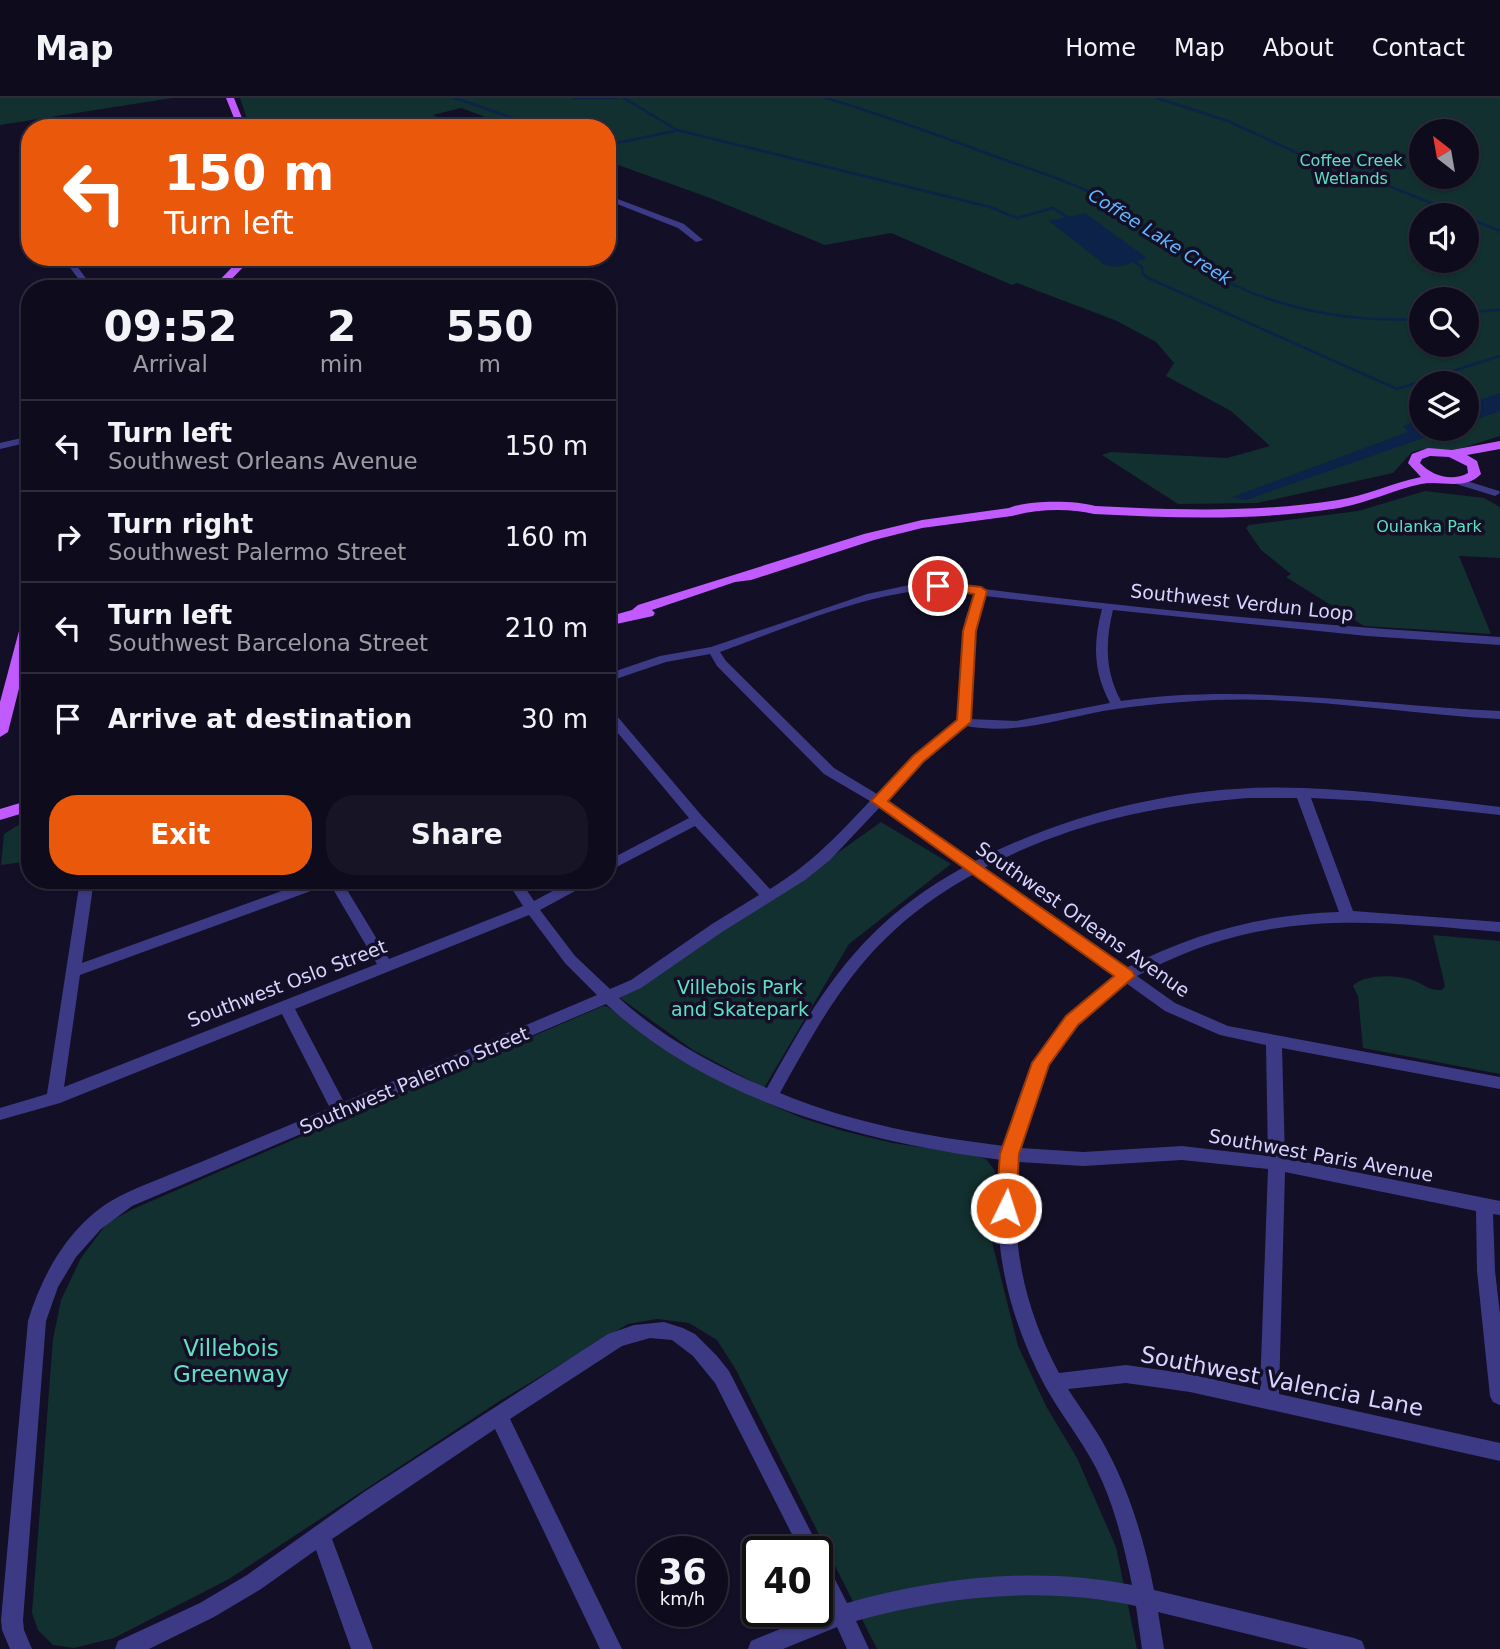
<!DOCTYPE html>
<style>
:root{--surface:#0e0b1c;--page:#171425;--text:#f1f3f6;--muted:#9b9ba3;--line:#2e2b3b;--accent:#ea580c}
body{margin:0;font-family:"DejaVu Sans",sans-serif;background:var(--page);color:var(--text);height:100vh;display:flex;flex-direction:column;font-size:26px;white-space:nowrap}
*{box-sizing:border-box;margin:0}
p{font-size:23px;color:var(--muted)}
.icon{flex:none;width:38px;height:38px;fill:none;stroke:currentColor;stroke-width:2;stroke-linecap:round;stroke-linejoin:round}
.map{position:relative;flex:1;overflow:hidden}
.drawer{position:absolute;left:21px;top:182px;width:595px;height:609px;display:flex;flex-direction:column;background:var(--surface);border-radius:28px;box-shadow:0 2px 5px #0004,0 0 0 2px var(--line)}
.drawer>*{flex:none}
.banner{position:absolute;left:21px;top:21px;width:595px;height:147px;border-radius:28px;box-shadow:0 2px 5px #0004,0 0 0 2px var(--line);background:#ea580c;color:#fff;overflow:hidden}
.needle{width:46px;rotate:329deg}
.fabs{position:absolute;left:1409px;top:21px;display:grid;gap:14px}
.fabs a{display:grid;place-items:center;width:70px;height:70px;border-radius:50%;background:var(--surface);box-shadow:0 2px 5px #0004,0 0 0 2px var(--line);font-size:35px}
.speed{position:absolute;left:637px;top:1438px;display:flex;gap:14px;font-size:35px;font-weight:700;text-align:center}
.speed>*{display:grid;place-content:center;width:91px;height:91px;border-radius:50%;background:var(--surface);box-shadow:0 2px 5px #0004,0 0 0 2px var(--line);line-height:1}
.speed small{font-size:18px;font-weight:400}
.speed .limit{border:4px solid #111;border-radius:10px;background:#fff;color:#111}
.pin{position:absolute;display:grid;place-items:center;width:60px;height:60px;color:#fff;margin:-30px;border:4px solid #fff;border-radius:50%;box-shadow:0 2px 7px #0007}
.me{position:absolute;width:77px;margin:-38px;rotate:4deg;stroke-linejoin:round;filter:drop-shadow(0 0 5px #0008)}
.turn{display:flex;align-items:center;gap:24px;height:147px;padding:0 28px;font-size:32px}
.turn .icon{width:91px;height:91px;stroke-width:2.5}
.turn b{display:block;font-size:49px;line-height:60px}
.eta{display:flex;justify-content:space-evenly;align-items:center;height:119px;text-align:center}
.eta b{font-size:42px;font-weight:600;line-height:49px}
.action{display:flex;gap:14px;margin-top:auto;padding:14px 28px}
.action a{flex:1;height:80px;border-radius:28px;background:var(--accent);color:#fff;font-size:28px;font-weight:600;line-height:80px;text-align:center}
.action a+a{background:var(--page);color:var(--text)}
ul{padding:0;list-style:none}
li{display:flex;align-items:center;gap:21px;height:91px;padding:0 28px;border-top:2px solid var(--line)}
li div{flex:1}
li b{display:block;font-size:26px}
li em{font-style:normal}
header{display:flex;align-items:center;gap:42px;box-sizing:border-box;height:98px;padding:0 35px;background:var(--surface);border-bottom:2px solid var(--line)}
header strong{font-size:33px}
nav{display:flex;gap:38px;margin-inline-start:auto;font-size:24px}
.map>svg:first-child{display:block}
.green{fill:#12302f;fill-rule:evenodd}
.water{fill:#0c2248}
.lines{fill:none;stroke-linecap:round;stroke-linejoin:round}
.stream{stroke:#0c2248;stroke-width:2.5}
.minor{fill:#3d3a85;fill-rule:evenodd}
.major{fill:#c25bff;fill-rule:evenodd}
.route{fill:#ea580c;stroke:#983908;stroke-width:2}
.labels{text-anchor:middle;stroke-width:7;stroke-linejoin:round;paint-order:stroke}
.far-park-label{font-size:16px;fill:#5fe0c0;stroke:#130f26}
.far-water-label{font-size:18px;font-style:italic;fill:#62b6ff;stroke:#130f26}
.street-label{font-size:19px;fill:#d9d4ff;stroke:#130f26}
.park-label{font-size:19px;fill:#5fe0c0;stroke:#130f26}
.near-park-label{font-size:23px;fill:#5fe0c0;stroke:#130f26}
.near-street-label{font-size:23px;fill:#d9d4ff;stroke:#130f26}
</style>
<header>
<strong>Map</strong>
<nav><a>Home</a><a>Map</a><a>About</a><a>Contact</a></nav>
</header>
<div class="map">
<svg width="1500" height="1551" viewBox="0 0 1500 1551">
<rect width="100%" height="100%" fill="#130f26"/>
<path class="green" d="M0 0H172L0 27Z
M240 0H1500V338L1456 352 1424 351 1412 354 1393 375 1257 405 1178 406 1102 357 1111 354 1227 360 1270 348 1231 313 1166 278 1174 265 1156 244 1117 223 1017 185 1012 187 891 135 825 147 710 100 607 63V30H515L461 10 433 17 452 27 437 30H250ZM1421 33H1466V79H1421ZM1421 117H1466V163H1421ZM1421 201H1466V247H1421ZM1421 285H1466V331H1421Z
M1425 393 1484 400 1500 409V460L1459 458 1491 536 1364 528 1286 479 1291 476 1261 452 1246 430 1249 427 1358 413Z
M28 721 30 763 1 767 4 736Z
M881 724 951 766 849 846 764 990 693 952 620 900C707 841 796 786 881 724Z
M1433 837 1500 843V976L1363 950 1358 898 1353 888C1364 875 1400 877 1415 883 1425 887 1430 893 1442 892L1445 888Z
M603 908 608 909 697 970 749 997 802 1020 843 1033 893 1045 977 1058 986 1061 995 1073 992 1144 1018 1248 1046 1308 1077 1360 1116 1449 1137 1551H877L736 1272 717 1242 689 1225 657 1221 628 1226 498 1304 229 1481 114 1540 74 1550 53 1547 38 1532 32 1515 53 1241 61 1202 81 1160 107 1125 133 1111Z"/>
<path class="water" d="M1085 115 1147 160 1119 169 1105 167 1049 123Z
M1500 295V313L1467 325V306Z
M1421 322V331H1449L1246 402 1232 399 1408 334 1403 328Z"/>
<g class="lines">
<path class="stream" d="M455 0 542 30
M574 0H618
M624 0 677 32 990 109 1017 120 1053 110 1071 121
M826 0C886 18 944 39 1002 61 1033 72 1066 82 1096 97 1133 115 1163 145 1197 167 1264 209 1343 225 1421 221
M1157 0 1228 23 1308 60 1349 72 1461 117
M607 47 675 33
M1466 119 1500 133
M1131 161 1142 169 1143 176 1148 180 1397 291 1500 258
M1466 214 1500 212"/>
<path class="minor" d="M607 97 684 126 703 142 696 144 678 130 607 102Z
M62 159H70L94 191H86Z
M30 338V344L0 351V345Z
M1457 380 1499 393 1500 395 1495 398 1453 385 1452 383Z
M938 485C1124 510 1312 527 1500 539V547L1367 538 1113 512C1105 545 1105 573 1121 603 1248 585 1373 607 1500 613V621C1405 616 1309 598 1214 602 1177 604 1139 607 1103 613 1056 622 1014 637 966 628L923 664 887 702 975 763C1076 712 1191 685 1304 690 1369 693 1435 701 1500 709V717L1370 703 1311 700 1353 813 1500 824V834C1363 822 1263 810 1137 878L1175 905 1228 928 1500 979V991L1282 950 1285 1060 1500 1103V1117L1493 1116 1495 1173 1500 1216V1307L1493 1304 1490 1298 1477 1173 1476 1113 1285 1074 1279 1296 1500 1345V1363L1190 1294 1126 1285 1068 1291C1082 1313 1098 1333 1109 1356 1131 1398 1145 1446 1154 1492L1354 1540 1362 1543 1365 1551H1309L1158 1514 1164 1551H1142L1136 1508C1044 1488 946 1498 856 1523L869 1551H847L837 1529 783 1551H748L751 1543 828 1511 817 1488V1454H801L715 1285 693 1258 672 1242 650 1240 622 1248 510 1321 622 1551H600L495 1331 332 1441 373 1551H351L316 1452 261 1491 214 1519 149 1551H115L118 1543 200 1505 247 1477 364 1394 608 1236 634 1227 664 1224 683 1230 695 1236 717 1258 729 1273 847 1505C940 1479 1037 1468 1132 1487 1124 1447 1114 1406 1096 1370 1081 1341 1060 1315 1045 1288 1008 1218 989 1141 1002 1062 862 1044 712 1004 606 906L132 1108 101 1131 76 1159 58 1189 46 1223 23 1522 24 1532 32 1551H10L2 1532 1 1522 28 1223C43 1173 73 1121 122 1097 147 1085 175 1075 201 1064 244 1046 287 1028 330 1010L282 916 60 1005 0 1022V1010L47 996 80 782H94L82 865 312 782H341L389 861 523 808 506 782H520L534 803 573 782H592L590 785 540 812 575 858 610 891 631 882 712 826 759 797 695 728 607 774V763L689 720 607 622V610L611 611 702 718 770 791C811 766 837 738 870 703L824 676 717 568 710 556 666 564 607 584V576L660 558 711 549 867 496 914 486ZM938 491 974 496 965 522 958 623 913 658 877 696 834 670 726 563 720 554C787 530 867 494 938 491ZM985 498 1102 511C1093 545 1093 573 1110 605L1016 623 970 621 977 522ZM1247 700H1297L1339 814C1263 816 1193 835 1126 870L984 770C1071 725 1151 708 1247 700ZM880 709 964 769C861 826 822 891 767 990 714 968 662 939 619 900L641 890 722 834 805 782 830 762ZM974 776 1115 878C1054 922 1020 974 1005 1048 929 1039 851 1025 780 995 834 897 872 832 974 776ZM330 786 377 866 64 989 80 877ZM529 817 565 865 597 897 344 1004 295 911ZM1126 885 1165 913 1220 937 1266 947 1268 1058 1182 1048 1083 1054 1021 1050C1036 975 1064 930 1126 885ZM1182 1062 1268 1071 1260 1292 1190 1276 1126 1267 1059 1275C1023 1208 1009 1139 1019 1064L1083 1068Z"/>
<path class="major" d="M226 0H234L246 30H238Z
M242 159H253L222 191H211Z
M1500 343V351L1467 357 1477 363 1481 376C1465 393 1441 382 1421 386 1393 392 1367 405 1339 410 1258 423 1175 420 1094 416 1069 410 1036 411 1012 418L922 430 874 442 751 482 735 484 652 512 655 515 653 518 607 528V519L632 512 638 507 864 436 922 422 1009 410C1028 402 1075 402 1095 408 1176 412 1257 415 1338 402 1366 398 1392 385 1421 379L1408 365 1412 356 1428 350 1452 352ZM1430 358 1449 359 1467 368 1468 375C1452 384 1432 378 1420 365L1422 361Z
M30 514V547L8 634 0 639V604L23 518Z
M30 702V713L0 722V711Z"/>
</g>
<path class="route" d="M938 484 981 489 987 493 976 533 971 624 923 664 888 703 1132 873 1135 878 1078 927 1049 967 1019 1056 1016 1110 1013 1115 1006 1118 999 1115 996 1110 1000 1056 1032 965 1066 918 1114 878 871 703 913 658 957 622 963 533 974 496 934 490V485Z"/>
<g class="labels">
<g class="far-park-label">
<text x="1351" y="68">Coffee Creek<tspan x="1351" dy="18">Wetlands</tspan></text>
<text x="1429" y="434">Oulanka Park</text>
</g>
<g class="far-water-label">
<text transform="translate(1160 139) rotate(32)" y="6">Coffee Lake Creek</text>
</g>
<g class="street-label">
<text transform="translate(1242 504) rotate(6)" y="7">Southwest Verdun Loop</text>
<text transform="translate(1083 821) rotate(35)" y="7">Southwest Orleans Avenue</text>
<text transform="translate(287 885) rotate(-21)" y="7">Southwest Oslo Street</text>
<text transform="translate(414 982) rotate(-23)" y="7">Southwest Palermo Street</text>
<text transform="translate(1321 1057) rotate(10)" y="7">Southwest Paris Avenue</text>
</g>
<g class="park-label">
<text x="740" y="896">Villebois Park<tspan x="740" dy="22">and Skatepark</tspan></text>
</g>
<g class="near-park-label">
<text x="231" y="1258">Villebois<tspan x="231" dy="26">Greenway</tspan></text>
</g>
<g class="near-street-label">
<text transform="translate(1282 1283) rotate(11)" y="8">Southwest Valencia Lane</text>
</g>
</g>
</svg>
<div class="fabs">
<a><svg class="needle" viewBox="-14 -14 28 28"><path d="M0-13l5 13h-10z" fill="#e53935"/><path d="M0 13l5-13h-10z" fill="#9b9ba3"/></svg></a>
<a><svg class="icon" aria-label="sound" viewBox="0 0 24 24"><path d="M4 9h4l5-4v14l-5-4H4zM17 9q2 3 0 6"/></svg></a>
<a><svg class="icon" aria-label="search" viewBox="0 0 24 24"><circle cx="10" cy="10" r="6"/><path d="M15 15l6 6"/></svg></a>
<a><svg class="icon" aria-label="layers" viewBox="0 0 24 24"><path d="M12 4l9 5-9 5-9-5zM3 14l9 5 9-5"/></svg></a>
</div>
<div class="speed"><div>36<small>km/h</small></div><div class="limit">40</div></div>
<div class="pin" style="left:938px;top:488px;background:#d93025"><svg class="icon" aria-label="arrive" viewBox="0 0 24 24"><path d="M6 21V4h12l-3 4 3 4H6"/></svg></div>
<svg class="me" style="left:1006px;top:1110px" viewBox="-20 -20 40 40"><circle r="17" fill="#ea580c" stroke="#fff" stroke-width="3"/><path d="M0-11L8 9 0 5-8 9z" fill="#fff"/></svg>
<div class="banner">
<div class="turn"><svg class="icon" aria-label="left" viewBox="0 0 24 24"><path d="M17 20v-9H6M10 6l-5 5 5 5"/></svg><div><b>150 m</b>Turn left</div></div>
</div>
<section class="drawer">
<div class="eta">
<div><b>09:52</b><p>Arrival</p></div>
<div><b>2</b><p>min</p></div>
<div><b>550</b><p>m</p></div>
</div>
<ul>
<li><svg class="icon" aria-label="left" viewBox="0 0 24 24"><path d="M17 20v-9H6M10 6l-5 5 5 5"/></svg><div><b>Turn left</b><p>Southwest Orleans Avenue</p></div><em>150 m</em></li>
<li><svg class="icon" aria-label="right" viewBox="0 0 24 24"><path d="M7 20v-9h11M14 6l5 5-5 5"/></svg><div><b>Turn right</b><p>Southwest Palermo Street</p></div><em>160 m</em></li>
<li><svg class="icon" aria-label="left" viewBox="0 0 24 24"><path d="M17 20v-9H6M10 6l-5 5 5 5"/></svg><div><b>Turn left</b><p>Southwest Barcelona Street</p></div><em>210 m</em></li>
<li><svg class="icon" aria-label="arrive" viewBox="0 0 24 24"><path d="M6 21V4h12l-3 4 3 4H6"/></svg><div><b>Arrive at destination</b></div><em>30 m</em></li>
</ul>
<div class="action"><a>Exit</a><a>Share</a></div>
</section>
</div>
